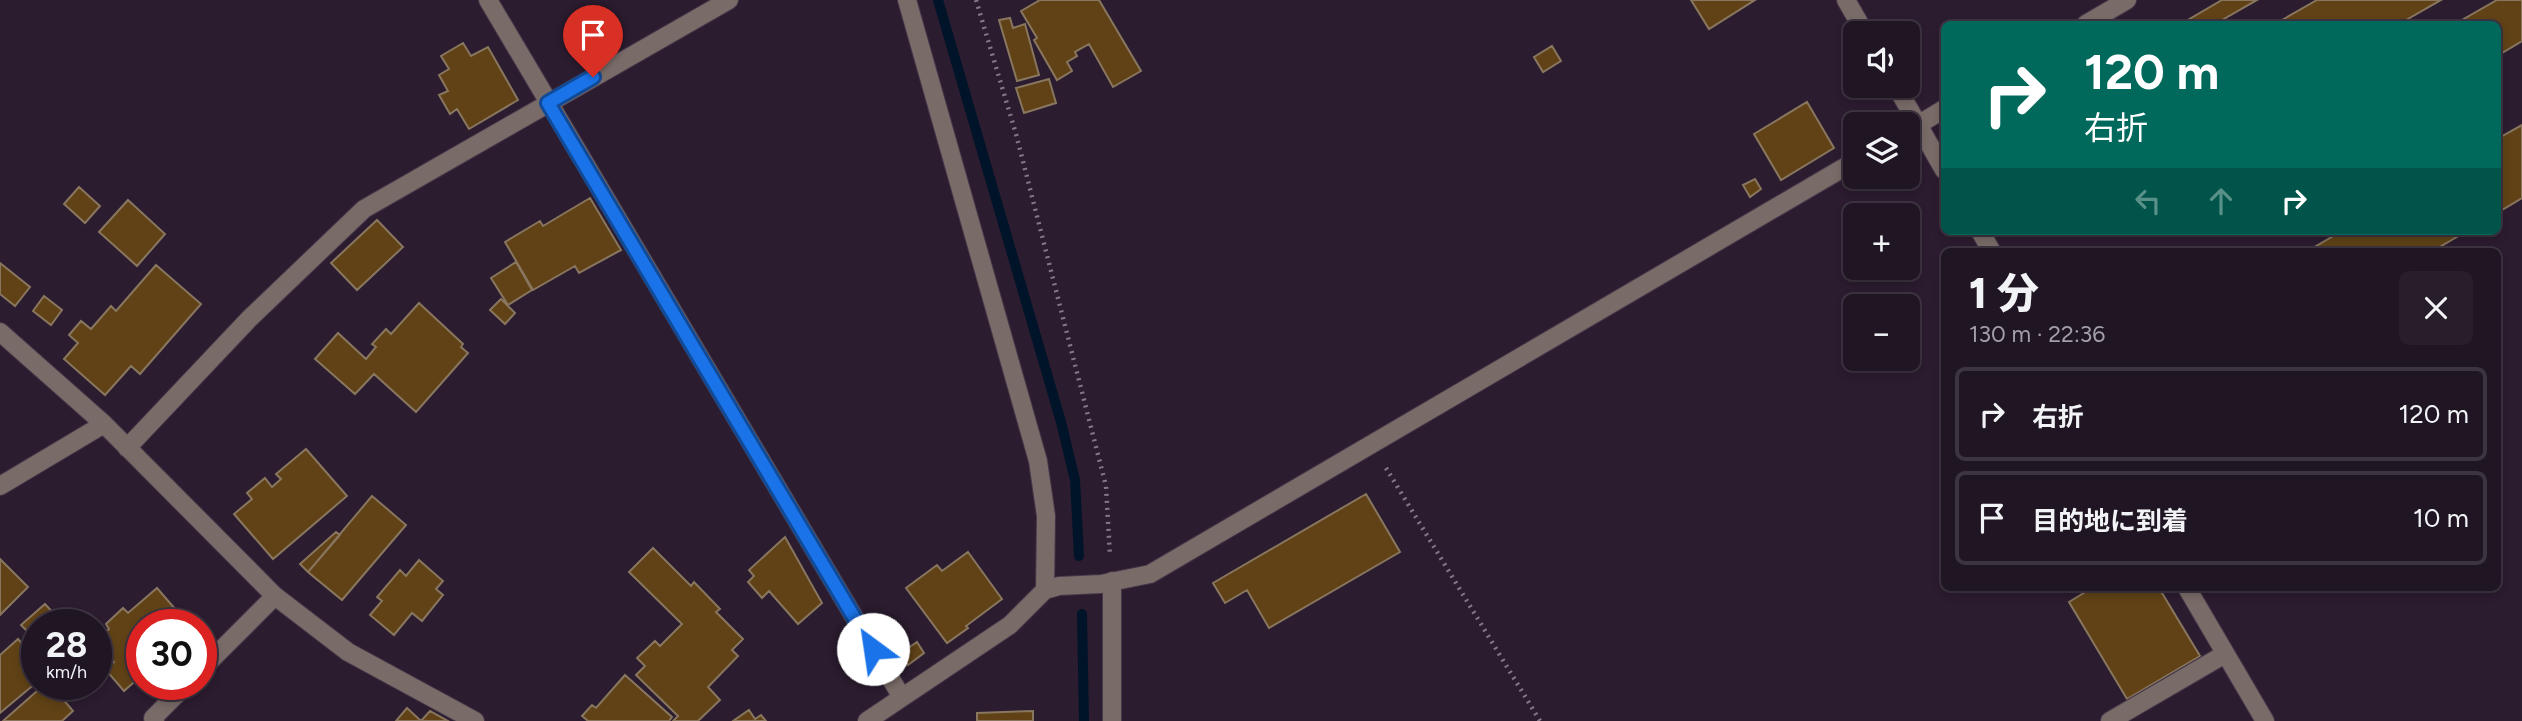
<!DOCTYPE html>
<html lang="ja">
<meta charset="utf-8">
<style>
:root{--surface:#201523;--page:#281e2b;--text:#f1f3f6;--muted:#a29fa6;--line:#3d3441}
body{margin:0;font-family:Figtree,"Noto Sans JP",sans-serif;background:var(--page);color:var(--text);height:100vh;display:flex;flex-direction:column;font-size:26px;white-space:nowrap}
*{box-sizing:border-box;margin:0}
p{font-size:23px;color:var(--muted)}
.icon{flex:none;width:38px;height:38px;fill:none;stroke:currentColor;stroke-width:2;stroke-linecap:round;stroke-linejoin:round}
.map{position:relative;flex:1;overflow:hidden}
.sheet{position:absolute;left:1941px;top:248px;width:560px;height:343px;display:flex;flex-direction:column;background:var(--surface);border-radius:10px;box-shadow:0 4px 10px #0003,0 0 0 2px var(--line)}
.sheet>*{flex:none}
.top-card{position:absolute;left:1941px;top:21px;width:560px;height:214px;border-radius:10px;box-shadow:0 4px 10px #0003,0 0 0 2px var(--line);background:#00695c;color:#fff;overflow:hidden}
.fabs{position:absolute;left:1843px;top:21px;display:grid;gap:14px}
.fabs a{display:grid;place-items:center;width:77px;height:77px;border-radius:10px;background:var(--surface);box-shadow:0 4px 10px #0003,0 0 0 2px var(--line);font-size:35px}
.speed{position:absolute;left:21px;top:609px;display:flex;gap:14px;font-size:35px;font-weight:700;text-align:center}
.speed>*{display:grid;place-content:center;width:91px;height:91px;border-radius:50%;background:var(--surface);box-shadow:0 4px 10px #0003,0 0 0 2px var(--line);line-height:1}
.speed small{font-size:18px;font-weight:400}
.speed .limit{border:10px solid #d22;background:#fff;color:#111}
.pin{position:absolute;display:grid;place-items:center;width:60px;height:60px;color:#fff;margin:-72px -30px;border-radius:50% 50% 50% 0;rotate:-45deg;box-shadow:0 0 7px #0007}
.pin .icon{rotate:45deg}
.me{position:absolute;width:77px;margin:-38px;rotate:329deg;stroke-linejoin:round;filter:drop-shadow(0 0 5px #0008)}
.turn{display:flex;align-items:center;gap:24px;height:147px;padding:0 28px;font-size:32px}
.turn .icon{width:91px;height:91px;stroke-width:2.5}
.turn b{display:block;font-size:49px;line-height:60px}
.lanes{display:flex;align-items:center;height:66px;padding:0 28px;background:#0003;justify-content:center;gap:35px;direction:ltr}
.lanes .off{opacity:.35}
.round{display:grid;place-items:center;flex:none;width:74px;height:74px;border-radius:10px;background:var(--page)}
.summary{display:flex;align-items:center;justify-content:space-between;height:119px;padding:0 28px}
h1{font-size:42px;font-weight:800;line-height:52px}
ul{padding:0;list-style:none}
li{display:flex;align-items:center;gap:21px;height:94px;margin:0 14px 10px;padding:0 14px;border:4px solid var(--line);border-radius:10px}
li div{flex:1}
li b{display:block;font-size:26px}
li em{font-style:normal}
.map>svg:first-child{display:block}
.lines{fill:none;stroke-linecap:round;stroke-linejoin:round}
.stream{stroke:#001429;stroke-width:10}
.building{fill:#604216;stroke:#88765f;stroke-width:2}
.minor-casing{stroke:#453749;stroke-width:20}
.path{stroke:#847888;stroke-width:4.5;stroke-dasharray:2 5;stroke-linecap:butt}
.minor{stroke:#796b68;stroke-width:18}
.route-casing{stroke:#114b97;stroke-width:18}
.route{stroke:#1a73e8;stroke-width:12}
</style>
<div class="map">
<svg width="2522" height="721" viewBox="0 0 2522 721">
<rect width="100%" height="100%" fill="#2b1c2f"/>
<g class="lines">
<path class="stream" d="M938 0 1061 422 1075 480 1079 556
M1082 614 1084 721"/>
</g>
<path class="building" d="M1040 0H1099L1141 71 1113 87 1089 44 1075 52 1077 56 1067 62 1072 71 1057 80 1034 40 1037 38 1021 11Z
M1691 0H1755L1709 29Z
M2222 0H2257L2215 24H2181Z
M2317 0H2441L2399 24H2275Z
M2497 0H2522V41L2497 56V24H2455Z
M1010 18 1013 28 1025 24 1039 75 1017 81 999 20Z
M463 43 471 56 488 47 518 100 469 129 457 109 450 114 439 95 448 91 439 75 449 69 441 56Z
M1552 46 1561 61 1543 72 1534 57Z
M1049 79 1056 103 1024 113 1016 88Z
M1807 102 1834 148 1781 180 1754 134Z
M2522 125V198L2497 213V139Z
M1755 179 1761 189 1750 197 1743 185Z
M79 187 100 206 85 223 64 204Z
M590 198 621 250 579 273 575 266 533 290 505 242 540 221 543 226Z
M128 200 165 234 137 266 99 232Z
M377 220 403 247 357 290 331 263Z
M2342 231H2467L2431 252H2306Z
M516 262 532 290 508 305 491 278Z
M0 263 30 287 15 306 0 294Z
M156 265 201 304 140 374 131 366 105 395 64 359 78 343 69 335 81 321 91 329 111 306 116 311Z
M44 296 62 310 51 325 33 311Z
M501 299 515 313 505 324 490 310Z
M419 303 463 344 461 347 468 353 416 412 374 374 355 394 315 359 338 333 366 359 376 347 372 344 386 329 391 334Z
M306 449 347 496 273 559 234 514 252 499 247 493 265 478 272 487 281 479 276 474Z
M1366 494 1400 552 1269 628 1247 590 1225 603 1213 583Z
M372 496 406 525 342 600 308 572Z
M336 532 340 535 308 572 300 564Z
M785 537 822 603 798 624 769 591 762 598 748 582 754 576 749 570Z
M653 548 691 586 694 582 720 609 716 612 743 639 732 650 738 656 708 687 720 700 698 721H673L678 716 636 675 645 666 637 658 655 641 660 646 682 624 629 572Z
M968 552 1002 599 966 626 968 628 947 643 906 588 937 565 942 571Z
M0 559 28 587 0 615Z
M419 560 443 581 436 589 443 595 422 621 412 613 394 635 370 615 382 601 377 597 400 570 406 576Z
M157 588 189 625H142V675L124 691 105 669 114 662 96 640 109 629 106 624 123 608 128 613Z
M2092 588H2159L2200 656 2127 699 2069 602Z
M45 604 57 617 49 625H37V636L34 638 21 625Z
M18 639 37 661V682L0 713V655Z
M917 642 924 653 908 665 901 653Z
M96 647 108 662 96 672Z
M625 675 672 717 669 721H588L582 716 592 705 596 708Z
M45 684H50L73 711 62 721H3Z
M60 684H81L68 695Z
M407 708 421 721 430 711 448 721H396Z
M749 710 755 719 761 715 766 721H733Z
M1033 711V721H977V713Z"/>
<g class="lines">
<defs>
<path id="minor" d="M488 0 901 696
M1846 0 1865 33
M2086 24 2127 0
M1896 86 1944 170
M1908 131 1944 109
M1980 231 1992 252
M0 332 104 424 275 596 348 652 475 721
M127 448 249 319 364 209 729 0
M0 486 104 424
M1112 581V721
M2187 588 2265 721
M1045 590 1059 586 1101 584 1150 574 1855 161
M201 670 275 596
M155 721 153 718 187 684
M867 721 1010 625 1045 590 1046 516 1038 461 907 0
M2110 721 2225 654"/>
</defs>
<use href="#minor" class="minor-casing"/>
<path class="path" d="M976 0 1016 134 1106 486 1110 556
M1386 468 1540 721"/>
<use href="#minor" class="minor"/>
</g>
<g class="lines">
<defs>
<path id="route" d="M593 77 548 103 873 649"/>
</defs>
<use href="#route" class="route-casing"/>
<use href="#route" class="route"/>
</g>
</svg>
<div class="fabs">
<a><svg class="icon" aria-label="sound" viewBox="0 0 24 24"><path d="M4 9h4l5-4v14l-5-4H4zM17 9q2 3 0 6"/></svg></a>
<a><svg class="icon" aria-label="layers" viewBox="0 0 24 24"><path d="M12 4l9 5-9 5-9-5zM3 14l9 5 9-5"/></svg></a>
<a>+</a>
<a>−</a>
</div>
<div class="speed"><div>28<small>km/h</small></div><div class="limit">30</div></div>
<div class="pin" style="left:593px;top:77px;background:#d93025"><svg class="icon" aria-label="arrive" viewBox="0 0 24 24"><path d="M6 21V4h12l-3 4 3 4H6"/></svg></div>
<svg class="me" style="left:873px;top:649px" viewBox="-20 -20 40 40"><circle r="19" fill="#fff"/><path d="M0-13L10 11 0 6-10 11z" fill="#1a73e8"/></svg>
<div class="top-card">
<div class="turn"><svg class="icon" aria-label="right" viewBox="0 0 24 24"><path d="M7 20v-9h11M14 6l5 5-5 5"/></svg><div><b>120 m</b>右折</div></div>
<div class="lanes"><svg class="icon off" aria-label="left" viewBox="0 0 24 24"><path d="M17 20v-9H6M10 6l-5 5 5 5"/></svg><svg class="icon off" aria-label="ahead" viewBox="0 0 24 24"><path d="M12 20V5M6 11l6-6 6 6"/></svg><svg class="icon" aria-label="right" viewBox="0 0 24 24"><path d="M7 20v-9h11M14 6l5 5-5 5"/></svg></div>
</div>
<section class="sheet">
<div class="summary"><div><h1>1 分</h1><p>130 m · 22:36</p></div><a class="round"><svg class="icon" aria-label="close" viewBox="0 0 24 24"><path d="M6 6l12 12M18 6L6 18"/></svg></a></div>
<ul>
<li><svg class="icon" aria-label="right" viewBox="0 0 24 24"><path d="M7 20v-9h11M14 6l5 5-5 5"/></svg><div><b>右折</b></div><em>120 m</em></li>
<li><svg class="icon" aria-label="arrive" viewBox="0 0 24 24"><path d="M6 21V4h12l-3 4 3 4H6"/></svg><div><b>目的地に到着</b></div><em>10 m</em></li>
</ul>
</section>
</div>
